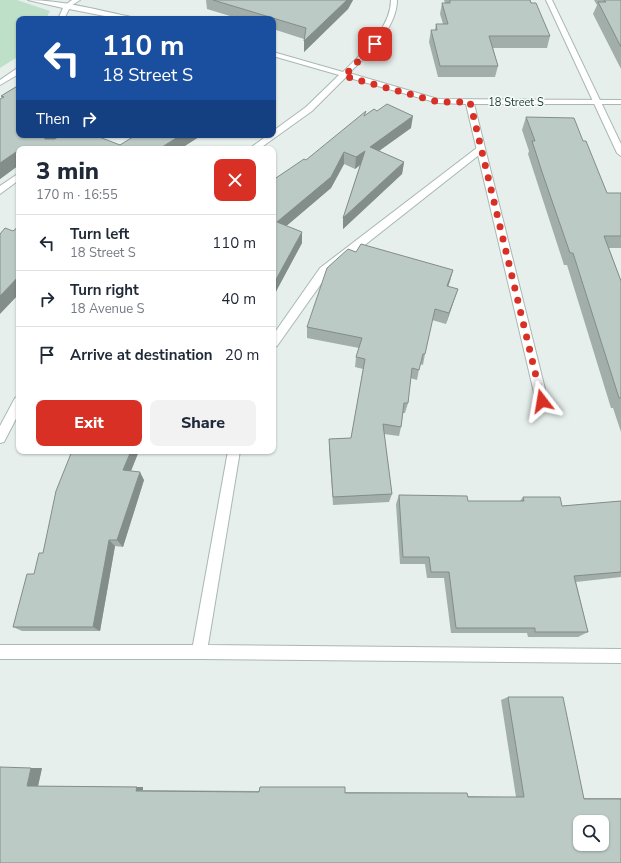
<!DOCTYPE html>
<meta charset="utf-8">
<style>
:root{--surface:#fff;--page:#f2f2f3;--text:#1f2937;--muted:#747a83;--line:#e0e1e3;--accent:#d93025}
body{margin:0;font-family:"Nunito Sans",sans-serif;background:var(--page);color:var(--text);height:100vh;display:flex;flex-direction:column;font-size:15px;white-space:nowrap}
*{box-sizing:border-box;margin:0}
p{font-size:13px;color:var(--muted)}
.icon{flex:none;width:22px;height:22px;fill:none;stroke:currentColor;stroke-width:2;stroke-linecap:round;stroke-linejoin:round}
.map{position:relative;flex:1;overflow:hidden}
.sheet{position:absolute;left:16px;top:146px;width:260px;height:308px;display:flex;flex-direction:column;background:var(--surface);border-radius:8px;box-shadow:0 1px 3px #0004}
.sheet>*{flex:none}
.guide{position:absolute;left:16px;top:16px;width:260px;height:122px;border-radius:8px;box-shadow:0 1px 3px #0004;background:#1a4fa0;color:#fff;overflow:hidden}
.controls{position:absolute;left:573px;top:815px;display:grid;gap:8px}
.controls a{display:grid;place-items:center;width:36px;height:36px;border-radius:8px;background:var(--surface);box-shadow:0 1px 3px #0004;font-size:20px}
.pin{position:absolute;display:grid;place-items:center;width:34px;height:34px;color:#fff;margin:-17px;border-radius:8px;box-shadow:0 2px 6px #0006}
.me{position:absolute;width:44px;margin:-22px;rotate:346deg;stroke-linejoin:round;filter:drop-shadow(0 0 3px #0008)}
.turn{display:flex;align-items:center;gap:14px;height:84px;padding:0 20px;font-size:18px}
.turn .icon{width:52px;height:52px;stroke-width:2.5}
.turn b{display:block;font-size:28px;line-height:34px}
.then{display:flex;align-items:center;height:38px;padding:0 20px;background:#0003;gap:8px;font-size:15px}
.round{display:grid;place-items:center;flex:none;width:42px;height:42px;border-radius:8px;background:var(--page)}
.overview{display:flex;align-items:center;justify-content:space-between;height:68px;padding:0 20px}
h1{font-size:24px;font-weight:800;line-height:30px}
.action{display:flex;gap:8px;margin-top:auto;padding:8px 20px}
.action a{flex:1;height:46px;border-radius:8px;background:var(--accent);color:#fff;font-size:16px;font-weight:800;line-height:46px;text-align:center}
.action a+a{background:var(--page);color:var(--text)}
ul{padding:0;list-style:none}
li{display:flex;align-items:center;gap:12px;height:56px;padding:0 20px;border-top:1px solid var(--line)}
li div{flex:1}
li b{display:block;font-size:15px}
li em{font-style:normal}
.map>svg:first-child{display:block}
.green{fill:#bfe0c8}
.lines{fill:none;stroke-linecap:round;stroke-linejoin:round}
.lane-casing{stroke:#a8b8b2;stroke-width:2}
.street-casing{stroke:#a8b8b2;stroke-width:2}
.lane{fill:#fff;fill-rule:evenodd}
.street{fill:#fff;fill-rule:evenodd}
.wall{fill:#a1aea9}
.shaded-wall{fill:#838d89}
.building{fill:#bbcac4;stroke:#838d89;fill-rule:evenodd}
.route{stroke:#d93025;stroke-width:7;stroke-dasharray:0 12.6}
.labels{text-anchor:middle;stroke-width:3;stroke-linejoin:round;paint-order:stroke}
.far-street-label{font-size:11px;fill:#24423a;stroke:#f7fbf9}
</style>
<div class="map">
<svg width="621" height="863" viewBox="0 0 621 863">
<rect width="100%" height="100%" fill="#e6efeb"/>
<path class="green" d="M0 0H17L50 11 46 19H19V56L0 68Z"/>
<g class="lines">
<defs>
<path id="lane" d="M72 0H80L69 7H65V5Z
M546 0H552L621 144V156L617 153Z
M481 146 484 147 485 149 484 151 328 274 277 346 273 347V335L320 268 478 147Z
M19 173V180L0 194V186Z
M228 451H240L208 645 621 649V663L199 659H0V645H193Z"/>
<path id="street" d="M28 0C62 0 97 10 131 17L134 19H120L69 9 64 19H58L63 8Z
M391 0H397C397 28 368 55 349 73L438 99 621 100V104H474L548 401 546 404 542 406 538 404 536 401 466 104 438 103 346 77 312 111 259 149H249L268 135H273V131L306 107 339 75 273 56V52L343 72C362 53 391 28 391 0Z
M16 69H19V74L0 85V80Z
M19 396V413L4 442 0 443V426L15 398Z"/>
</defs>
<use href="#lane" class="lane-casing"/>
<use href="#street" class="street-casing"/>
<use href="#lane" class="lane"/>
<use href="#street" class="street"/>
</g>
<path class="wall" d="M206 0H353L348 9 304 52V39L273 29V19H240L207 9Z
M444 0H530L550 36 547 48H493L498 66 495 77H438L429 42 431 30H435L436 24H443L440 14 442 3H445Z
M594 0H621V69L593 14 597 5Z
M19 85V135L120 145 202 135 180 149H19V165L0 179 2 98 1 96Z
M366 115 411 128 379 151 404 162 402 174 343 229V218L360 165 355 169 344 164 331 188 286 226 302 243 273 297V180L306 160Z
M526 117 583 141 607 193H621V248H609L621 281V432L613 408H611L567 265H564L528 154 529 151 522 130Z
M356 252 453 270 448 287 458 289 446 324 432 320 425 354 423 365 420 364 417 380 410 378 408 403 405 413H403L401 427 399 436 384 434 392 494 389 502 333 505 329 448V439L351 438 363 369 355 367 356 357 359 348 307 338V327Z
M69 451H139L131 471 144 480 123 547 115 546 100 631H22L13 627 43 553 71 454Z
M399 495 468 501H520L523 497 562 506 621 501V577L576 582 588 632 578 637H528L527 633H451L444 578H427L425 564H400L396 504Z
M508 697 584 798H621V863H0L42 768 38 786 143 787V790L259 791 260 787H345V792L461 793H467L468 796 516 797 501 700Z"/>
<path class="shaded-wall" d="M347 0H353L348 9 304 52V41Z
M276 72V84L273 86V74Z
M413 116 411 128 369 158 370 147Z
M47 135H66L49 149 44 137Z
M181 135H202L180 149H159Z
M365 151 364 162 355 169 356 157Z
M16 152 19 158V165L0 179V163Z
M344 152V164L331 188 277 234V222Z
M404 162 402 174 343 229V218Z
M302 232V243L273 297V285Z
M453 270 450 281 444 297 447 286Z
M19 276V294L0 314V296Z
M458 289 454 300 446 324 449 313Z
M131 451H139L128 478 123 470Z
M140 472 144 480 123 547 117 540Z
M109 540 115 546 100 631 93 627Z
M31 768H42L38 786H27Z
M137 787H143V790L136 791Z"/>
<path class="building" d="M213 0H347L304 41 306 28Z
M450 0H530L531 3H536L550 36H489L498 66H440L431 30H437L436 24H448L442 3H450Z
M604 0H621V47L598 2H606Z
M19 85V135H47L44 137 45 139H55L60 135H94L120 145 136 135H181L159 149H19V153L16 152 0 163V99L4 97 1 96Z
M387 104 413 116 370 147 404 162 343 218 365 151 356 157 344 152 331 177 277 222 302 232 273 285V180L304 159 306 160 366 111 364 116 374 109 377 111Z
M526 117 574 118 583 141H586L607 193H621V236H604L621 281V398H619L573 253H570L542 172 532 141H535Z
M19 226V276L0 296V234L5 228 13 231Z
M361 244 453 270 447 286 458 289 449 313 435 309 425 354H423L419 370 412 368 408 403H404L401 427 383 424 392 494 333 497 329 439 351 438 365 359 356 357 362 338 307 327 327 268 348 249 356 252Z
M71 451H131L123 470 140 472 117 540H109L93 627H13L27 574H34L39 553H43L56 491 72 451Z
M399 495 467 496 468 501H524L523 497H560L562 506 621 501V572L574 576 588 632H535V628H456L449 572H431L429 557H403Z
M508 697H563L584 799H621V863H0V767L31 768 27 786 137 787 136 791 259 792 260 787H345V793H467L468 797H524ZM580 822H602V844H580Z"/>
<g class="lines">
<path class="route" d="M375 44 344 76 438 102H470L542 401"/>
</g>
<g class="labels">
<g class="far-street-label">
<text x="516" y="106">18 Street S</text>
</g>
</g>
</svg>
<div class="controls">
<a><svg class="icon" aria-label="search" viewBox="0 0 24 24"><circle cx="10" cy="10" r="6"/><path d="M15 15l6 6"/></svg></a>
</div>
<div class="pin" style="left:375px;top:44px;background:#d93025"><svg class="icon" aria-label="arrive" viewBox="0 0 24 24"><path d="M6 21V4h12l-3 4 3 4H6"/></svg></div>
<svg class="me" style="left:542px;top:401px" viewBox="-20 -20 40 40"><path d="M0-17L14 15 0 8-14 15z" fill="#d93025" stroke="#fff" stroke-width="4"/></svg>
<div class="guide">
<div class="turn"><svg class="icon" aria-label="left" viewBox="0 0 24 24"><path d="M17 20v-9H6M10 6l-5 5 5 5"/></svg><div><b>110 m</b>18 Street S</div></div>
<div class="then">Then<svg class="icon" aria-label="right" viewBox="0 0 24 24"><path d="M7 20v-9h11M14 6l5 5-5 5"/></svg></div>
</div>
<section class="sheet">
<div class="overview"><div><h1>3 min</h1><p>170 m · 16:55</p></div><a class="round" style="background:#d93025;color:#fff"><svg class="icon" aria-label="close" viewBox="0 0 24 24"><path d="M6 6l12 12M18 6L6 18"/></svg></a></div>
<ul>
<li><svg class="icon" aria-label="left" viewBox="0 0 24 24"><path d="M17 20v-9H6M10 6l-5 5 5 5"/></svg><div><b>Turn left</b><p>18 Street S</p></div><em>110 m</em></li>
<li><svg class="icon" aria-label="right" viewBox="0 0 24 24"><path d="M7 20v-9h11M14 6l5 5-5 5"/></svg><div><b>Turn right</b><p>18 Avenue S</p></div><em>40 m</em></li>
<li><svg class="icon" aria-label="arrive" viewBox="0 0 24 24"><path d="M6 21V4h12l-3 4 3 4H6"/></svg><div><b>Arrive at destination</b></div><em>20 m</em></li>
</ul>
<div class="action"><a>Exit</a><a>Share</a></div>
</section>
</div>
